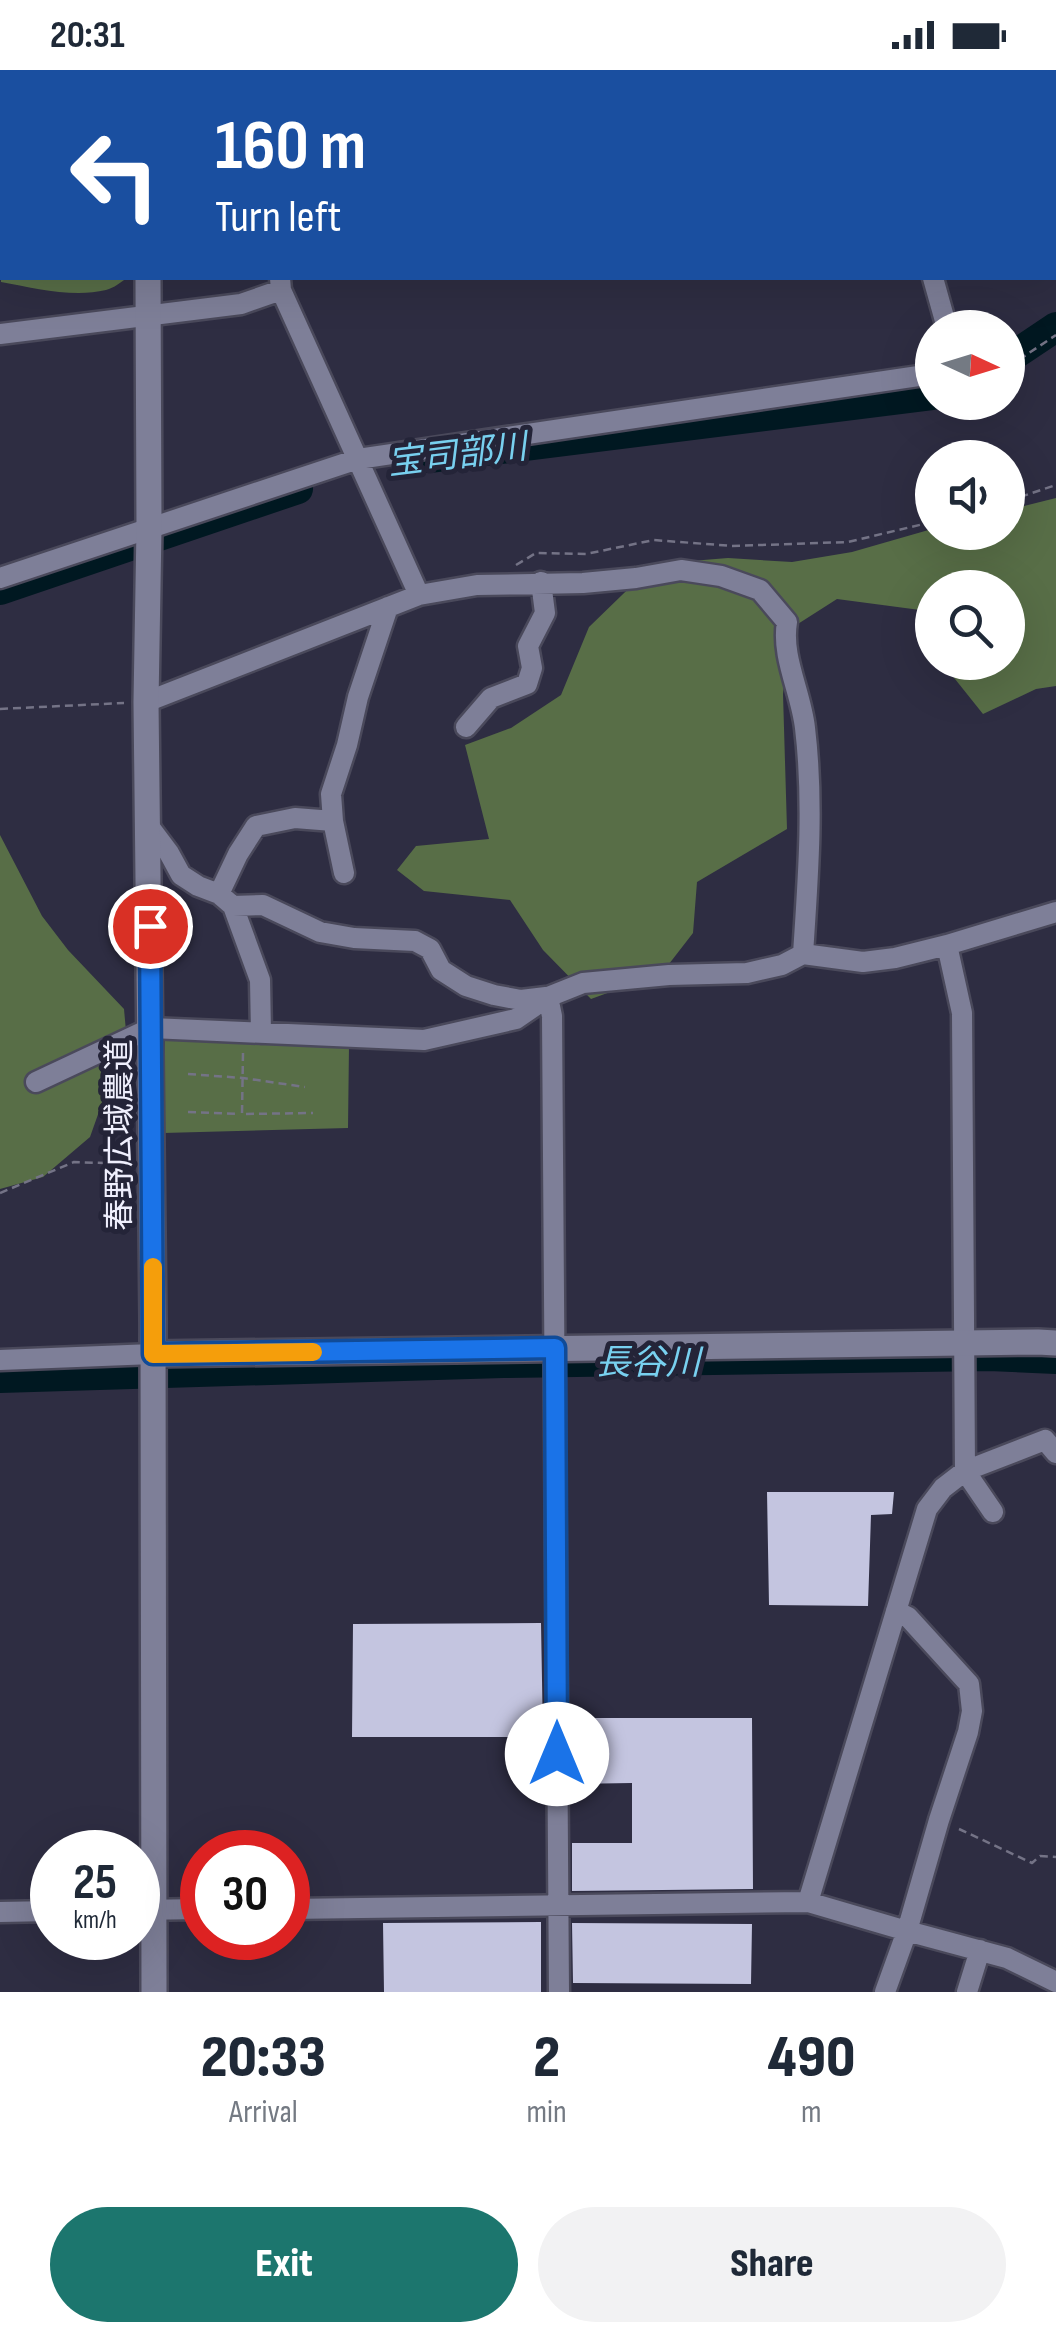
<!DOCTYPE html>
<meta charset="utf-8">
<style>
:root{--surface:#fff;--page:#f2f2f3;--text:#1f2937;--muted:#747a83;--accent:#1c766e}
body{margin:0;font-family:"Sofia Sans Condensed","Noto Sans JP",sans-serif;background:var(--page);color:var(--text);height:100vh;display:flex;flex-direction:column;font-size:38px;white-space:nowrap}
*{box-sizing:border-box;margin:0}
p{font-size:32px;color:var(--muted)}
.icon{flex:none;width:55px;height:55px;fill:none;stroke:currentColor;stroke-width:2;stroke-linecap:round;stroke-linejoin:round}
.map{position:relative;height:1922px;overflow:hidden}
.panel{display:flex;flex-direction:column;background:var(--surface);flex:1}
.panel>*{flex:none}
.top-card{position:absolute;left:0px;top:0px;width:1058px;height:210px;box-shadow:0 10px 40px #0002;background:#1a4fa0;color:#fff;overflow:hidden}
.needle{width:65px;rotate:94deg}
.buttons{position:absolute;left:915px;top:240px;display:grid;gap:20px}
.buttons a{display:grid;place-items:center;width:110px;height:110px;border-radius:50%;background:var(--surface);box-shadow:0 10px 40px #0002;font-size:50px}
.speed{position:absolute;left:30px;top:1760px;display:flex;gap:20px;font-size:50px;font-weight:700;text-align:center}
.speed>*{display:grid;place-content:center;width:130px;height:130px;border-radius:50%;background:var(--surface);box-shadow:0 10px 40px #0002;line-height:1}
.speed small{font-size:25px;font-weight:400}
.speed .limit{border:15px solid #d22;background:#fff;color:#111}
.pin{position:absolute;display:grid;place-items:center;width:85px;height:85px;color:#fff;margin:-42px;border:5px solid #fff;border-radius:50%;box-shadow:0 2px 10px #0007}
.me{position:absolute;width:110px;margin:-55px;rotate:0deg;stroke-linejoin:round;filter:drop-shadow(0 0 8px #0008)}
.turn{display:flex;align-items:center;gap:35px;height:210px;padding:0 50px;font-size:45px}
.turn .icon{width:130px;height:130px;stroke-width:2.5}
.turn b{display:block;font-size:70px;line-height:85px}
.eta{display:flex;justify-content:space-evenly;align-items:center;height:170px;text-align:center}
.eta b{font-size:60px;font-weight:800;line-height:70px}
.primary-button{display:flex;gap:20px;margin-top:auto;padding:20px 50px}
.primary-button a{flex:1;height:115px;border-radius:60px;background:var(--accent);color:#fff;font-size:40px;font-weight:800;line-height:115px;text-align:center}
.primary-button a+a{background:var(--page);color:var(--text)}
.status{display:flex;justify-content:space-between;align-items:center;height:70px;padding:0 50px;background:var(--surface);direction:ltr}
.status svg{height:28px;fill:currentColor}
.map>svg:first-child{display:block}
.forest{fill:#586e47}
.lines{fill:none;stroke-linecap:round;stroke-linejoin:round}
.river{stroke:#001821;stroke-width:30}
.building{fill:#c4c5e0}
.minor-casing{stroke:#4a495b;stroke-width:25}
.tertiary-casing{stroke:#4a495b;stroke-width:30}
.path{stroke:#747386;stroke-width:2.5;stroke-dasharray:8 5;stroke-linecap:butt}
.minor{stroke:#7e7f98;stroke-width:20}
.tertiary{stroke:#7e7f98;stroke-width:25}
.route-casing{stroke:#114b97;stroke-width:25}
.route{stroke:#1a73e8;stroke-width:18}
.slow{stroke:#f59e0b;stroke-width:18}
.labels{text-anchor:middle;stroke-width:10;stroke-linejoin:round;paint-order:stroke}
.street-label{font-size:32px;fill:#efeffd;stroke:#242438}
.water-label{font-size:35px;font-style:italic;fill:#78d0ef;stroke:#242438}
</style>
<div class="status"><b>20:31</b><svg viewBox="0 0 49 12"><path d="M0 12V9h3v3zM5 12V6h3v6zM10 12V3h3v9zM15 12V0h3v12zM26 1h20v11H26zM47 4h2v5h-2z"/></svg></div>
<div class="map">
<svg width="1056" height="1922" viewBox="0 0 1056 1922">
<rect width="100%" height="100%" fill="#2e2d42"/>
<path class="forest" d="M2 48V208H127C121 212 114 218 106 220 73 228 34 218 1 212Z
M1056 428V616L1036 619 983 644 947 599 944 593 1008 592V518H932V567L920 540 837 529 790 559 783 624 787 759 697 812 693 863 662 903 591 929 543 880 510 830 424 821 397 800 416 776 489 769 465 675 511 658 561 625 589 557 654 494 728 488 792 492 852 482 932 459V462H1008V440Z
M0 765 42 846 68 880 124 939 128 983 101 1036 90 1067 43 1107 0 1119Z
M165 967 349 976 348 1058 163 1063Z"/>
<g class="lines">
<path class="river" d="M1008 289 1056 257
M429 388 932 325
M0 520 298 419
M0 1308 503 1293 989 1286 1056 1289"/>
</g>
<path class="building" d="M767 1422H894L892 1444 871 1445 868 1536 769 1535Z
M541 1553 543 1667H352L353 1554Z
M571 1648H752L753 1819 572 1821V1773H632V1713L571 1714Z
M541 1852V1922H384L383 1853Z
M572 1853 752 1854 751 1914 573 1913Z"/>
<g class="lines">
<defs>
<path id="minor" d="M236 0 237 2
M1055 102 1056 101
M280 208 281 220 419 525
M933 208 947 258
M0 264 241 234 281 220
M0 508 358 389 932 304
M146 632 419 525 477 515 583 513 636 508 681 500 721 506 760 520 787 552C781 587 801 622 805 658 814 733 808 809 803 884
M466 657 491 628 527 614 532 598 528 576 545 543 541 512
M148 755 169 783 181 805 198 816 219 824 233 836 260 910 261 963
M344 803 333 751 331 724 347 675 358 627 388 537
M219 824 238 784 256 756 295 748 333 751
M233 836 263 835 320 862 354 868 415 871 430 879 441 900 466 916 494 925 521 930 546 927
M548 927 552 946 559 1922
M36 1012 151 958 424 970 516 949 548 927 583 913 669 905 747 903 782 895 803 884 863 892 895 888 947 875 1056 842
M0 1290 153 1284
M993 1442 965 1401 1045 1370 1056 1383
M896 1541 908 1547 969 1614 972 1641 968 1662 939 1750 907 1861 1007 1888 1056 1912
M808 1832 927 1439 943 1418 965 1401 962 943 947 875
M288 1839 808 1832 907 1861 885 1922
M138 1840 202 1839
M0 1842 52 1841
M967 1922 980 1880"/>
<path id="tertiary" d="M146 0V2
M148 208 149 458 146 632 153 1249 154 1922
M153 1284 1038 1272 1056 1273"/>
</defs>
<use href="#minor" class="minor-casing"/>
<use href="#tertiary" class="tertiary-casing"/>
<path class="path" d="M1008 297 1056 265
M1008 431 1056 415
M516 495 536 483 586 484 654 470 732 476 848 472 932 452
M0 639 124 633
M243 983 242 1044 313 1043
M188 1004 243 1008 305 1017
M188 1042 240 1044
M0 1123 74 1092 131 1094
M959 1759 1032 1793 1040 1786 1056 1787"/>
<use href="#minor" class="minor"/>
<use href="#tertiary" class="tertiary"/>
</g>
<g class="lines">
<defs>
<path id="route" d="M150 856 153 1284 555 1278 557 1684"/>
</defs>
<use href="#route" class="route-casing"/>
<use href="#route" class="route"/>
<path class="slow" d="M153 1197V1284L313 1282"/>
</g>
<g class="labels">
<g class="street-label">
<text transform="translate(119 1065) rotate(-90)" y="11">春野広域農道</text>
</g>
<g class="water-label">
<text transform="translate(457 384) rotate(-7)" y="12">宝司部川</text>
<text x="648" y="1304">長谷川</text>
</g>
</g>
</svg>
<div class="buttons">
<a><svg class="needle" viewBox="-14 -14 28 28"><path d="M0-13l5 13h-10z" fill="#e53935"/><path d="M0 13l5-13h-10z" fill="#747a83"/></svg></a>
<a><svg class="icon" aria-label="sound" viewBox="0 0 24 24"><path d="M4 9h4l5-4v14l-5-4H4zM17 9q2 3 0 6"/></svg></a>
<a><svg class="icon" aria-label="search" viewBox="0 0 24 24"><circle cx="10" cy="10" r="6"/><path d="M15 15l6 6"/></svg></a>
</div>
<div class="speed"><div>25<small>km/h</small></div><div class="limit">30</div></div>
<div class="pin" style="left:150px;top:856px;background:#d93025"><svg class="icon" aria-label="arrive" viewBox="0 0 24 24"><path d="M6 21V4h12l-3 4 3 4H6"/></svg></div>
<svg class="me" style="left:557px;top:1684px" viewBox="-20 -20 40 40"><circle r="19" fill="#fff"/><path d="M0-13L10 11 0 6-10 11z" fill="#1a73e8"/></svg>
<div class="top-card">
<div class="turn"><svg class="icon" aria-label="left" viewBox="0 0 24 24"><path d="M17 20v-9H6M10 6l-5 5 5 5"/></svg><div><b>160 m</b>Turn left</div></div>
</div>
</div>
<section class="panel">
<div class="eta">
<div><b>20:33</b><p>Arrival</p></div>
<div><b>2</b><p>min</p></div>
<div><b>490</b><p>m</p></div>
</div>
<div class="primary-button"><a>Exit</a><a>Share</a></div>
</section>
